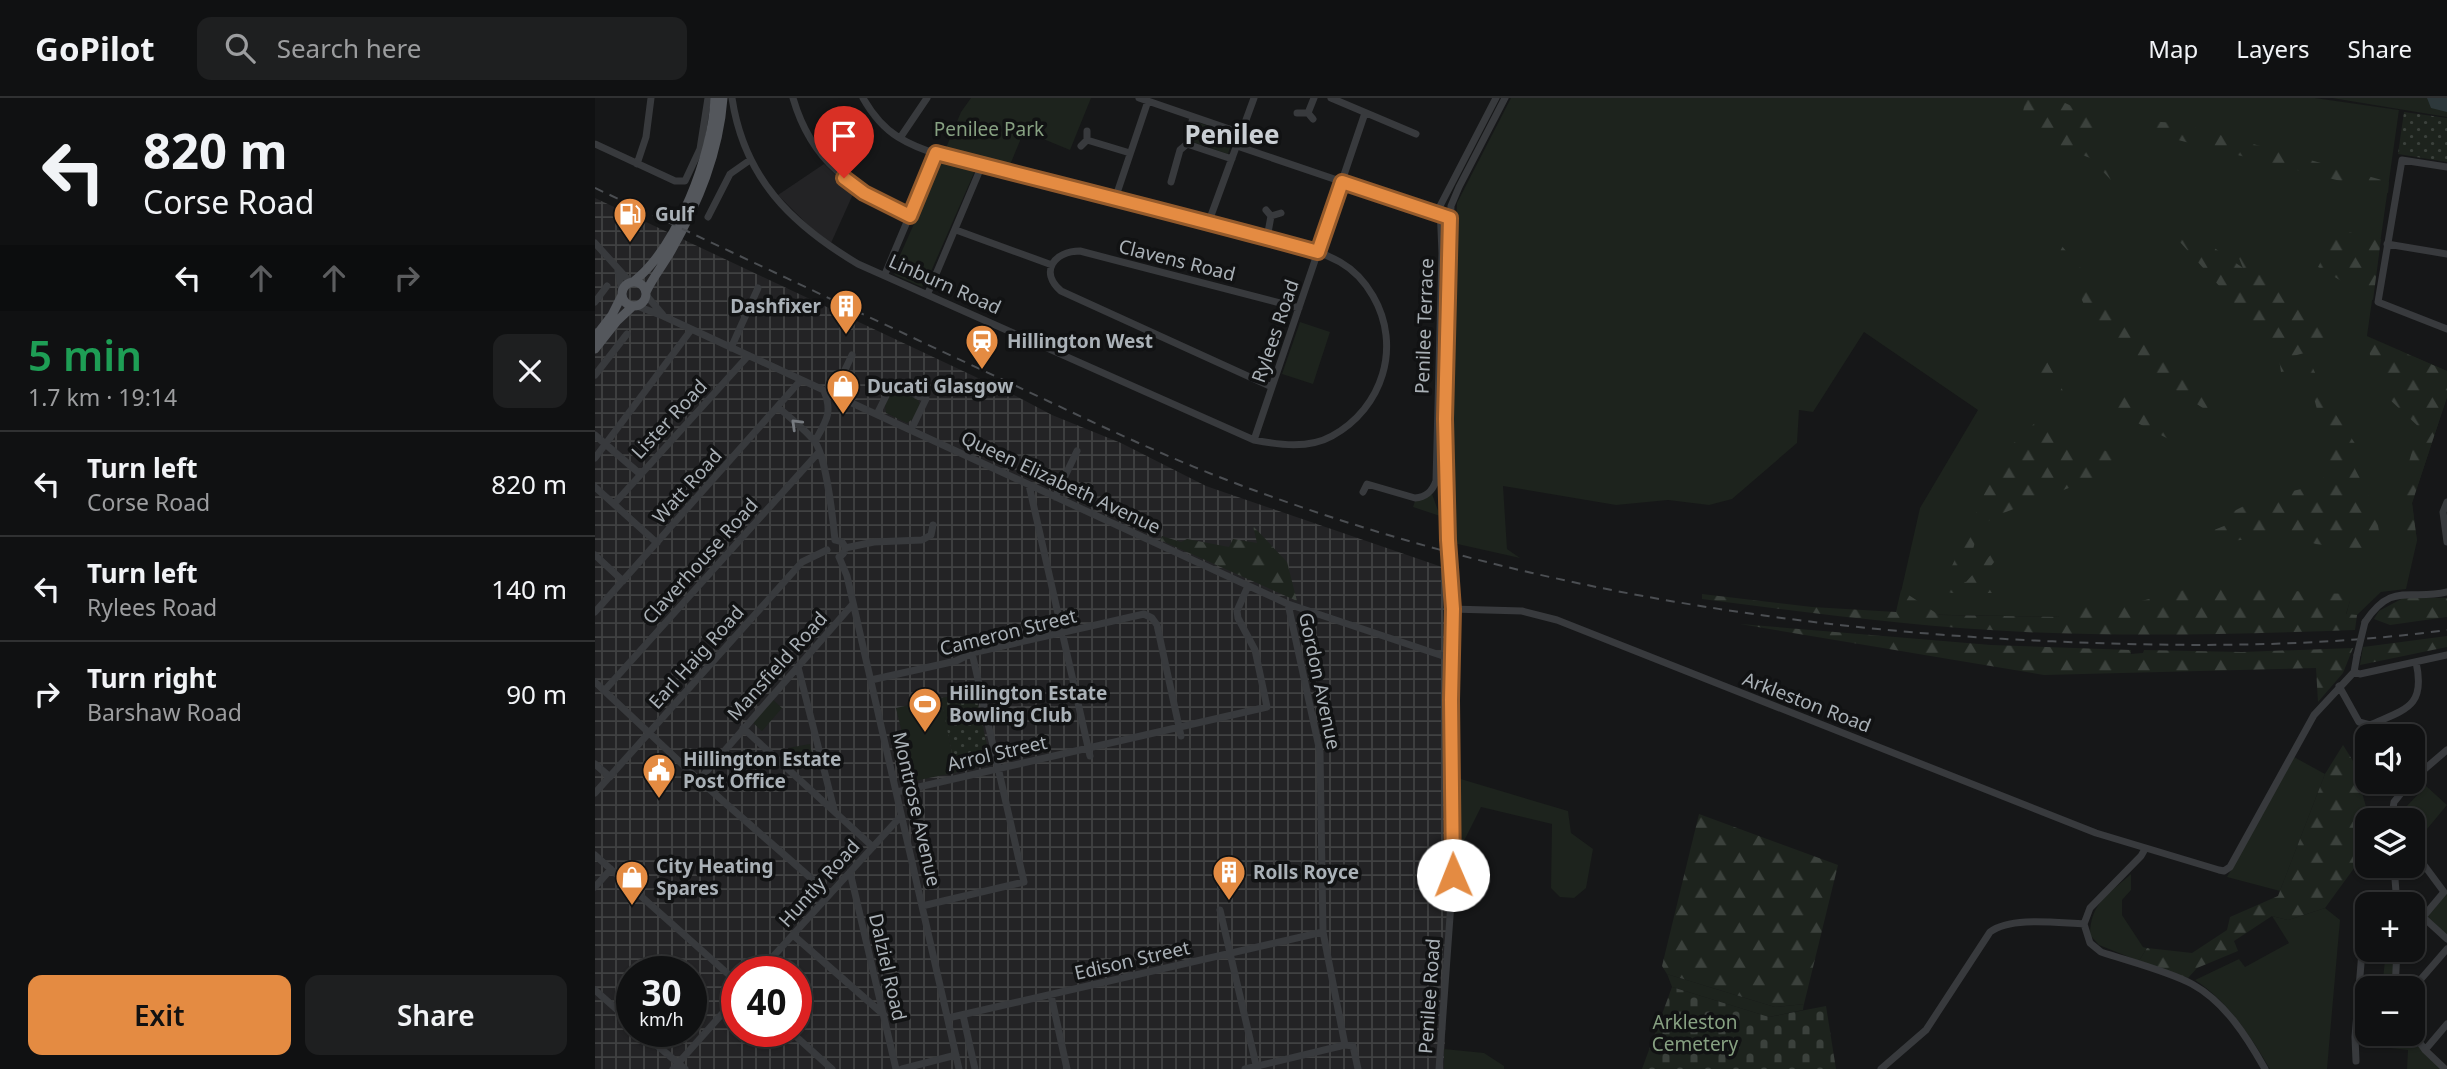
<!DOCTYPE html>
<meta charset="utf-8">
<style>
:root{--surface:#101112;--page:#1e1f20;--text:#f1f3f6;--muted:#9c9d9f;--line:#303132;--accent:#e48b42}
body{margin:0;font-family:"Noto Sans",sans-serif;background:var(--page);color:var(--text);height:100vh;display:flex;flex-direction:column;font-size:26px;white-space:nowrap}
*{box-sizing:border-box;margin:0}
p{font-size:23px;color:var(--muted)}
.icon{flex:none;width:38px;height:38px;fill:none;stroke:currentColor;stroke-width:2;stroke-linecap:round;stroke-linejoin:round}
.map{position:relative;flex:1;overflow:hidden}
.details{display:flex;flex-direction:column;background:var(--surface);width:595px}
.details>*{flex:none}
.banner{background:#101112;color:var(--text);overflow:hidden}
.tools{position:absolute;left:1760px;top:626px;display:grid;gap:14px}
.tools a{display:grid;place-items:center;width:70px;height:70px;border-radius:14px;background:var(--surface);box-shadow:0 2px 5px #0004,0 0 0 2px var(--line);font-size:35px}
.speed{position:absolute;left:21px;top:858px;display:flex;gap:14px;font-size:35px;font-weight:700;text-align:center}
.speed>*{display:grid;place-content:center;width:91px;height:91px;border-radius:50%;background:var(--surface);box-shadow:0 2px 5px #0004,0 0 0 2px var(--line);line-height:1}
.speed small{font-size:18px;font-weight:400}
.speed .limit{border:10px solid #d22;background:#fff;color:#111}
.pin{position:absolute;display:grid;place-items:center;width:60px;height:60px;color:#fff;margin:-72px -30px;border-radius:50% 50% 50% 0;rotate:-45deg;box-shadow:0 0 7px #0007}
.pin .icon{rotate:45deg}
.me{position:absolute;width:77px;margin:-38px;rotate:359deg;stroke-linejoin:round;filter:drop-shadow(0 0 5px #0008)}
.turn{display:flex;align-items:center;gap:24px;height:147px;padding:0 28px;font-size:32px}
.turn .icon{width:91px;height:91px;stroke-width:2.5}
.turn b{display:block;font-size:49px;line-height:60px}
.lanes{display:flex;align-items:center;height:66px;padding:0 28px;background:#0003;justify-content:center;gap:35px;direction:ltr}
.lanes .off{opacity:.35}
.round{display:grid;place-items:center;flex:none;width:74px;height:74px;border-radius:14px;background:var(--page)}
.headline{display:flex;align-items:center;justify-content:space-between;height:119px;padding:0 28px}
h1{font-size:42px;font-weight:600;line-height:52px;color:#1e9e55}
.cta{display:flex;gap:14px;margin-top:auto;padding:14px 28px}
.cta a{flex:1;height:80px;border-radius:14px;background:var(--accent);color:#111;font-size:28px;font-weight:600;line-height:80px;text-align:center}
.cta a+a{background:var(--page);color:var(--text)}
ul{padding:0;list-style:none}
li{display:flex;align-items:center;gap:21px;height:105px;padding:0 28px;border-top:2px solid var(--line)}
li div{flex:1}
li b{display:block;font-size:26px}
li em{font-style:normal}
header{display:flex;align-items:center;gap:42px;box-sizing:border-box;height:98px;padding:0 35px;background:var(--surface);border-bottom:2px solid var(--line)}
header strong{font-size:33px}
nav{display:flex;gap:38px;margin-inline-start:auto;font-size:24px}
.search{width:490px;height:63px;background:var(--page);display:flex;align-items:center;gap:18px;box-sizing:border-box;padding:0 24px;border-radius:14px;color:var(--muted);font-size:26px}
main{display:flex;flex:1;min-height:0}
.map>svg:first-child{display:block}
.built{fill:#232325}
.industrial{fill:url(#industrial-grid);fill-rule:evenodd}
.green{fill:#1d231d}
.forest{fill:url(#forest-firs)}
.cemetery{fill:url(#cemetery-stones)}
.garden{fill:url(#garden-dots)}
.water{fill:#2d383b}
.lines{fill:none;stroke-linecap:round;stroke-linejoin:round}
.minor{stroke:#383a3d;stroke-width:7}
.major{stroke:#54575c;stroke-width:9}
.rail{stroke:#4b4e52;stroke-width:2;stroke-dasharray:9 7;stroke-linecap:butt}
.minor-bridge{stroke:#383a3d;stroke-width:7}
.oneway{stroke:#777b80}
.route-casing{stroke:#945a2b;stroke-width:18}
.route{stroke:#e48b42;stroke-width:12}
.labels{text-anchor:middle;stroke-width:7;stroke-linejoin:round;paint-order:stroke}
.park-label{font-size:19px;fill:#87a182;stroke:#111213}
.poi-label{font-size:19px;font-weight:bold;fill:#aab1b7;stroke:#111213;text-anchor:start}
.street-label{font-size:19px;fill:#aab1b7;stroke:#111213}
.district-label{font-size:26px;font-weight:bold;fill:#cacfd4;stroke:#111213}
</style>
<header>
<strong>GoPilot</strong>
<div class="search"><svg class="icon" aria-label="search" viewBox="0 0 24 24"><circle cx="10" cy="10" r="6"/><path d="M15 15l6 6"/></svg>Search here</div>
<nav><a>Map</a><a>Layers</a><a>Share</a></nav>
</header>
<main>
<section class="details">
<div class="banner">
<div class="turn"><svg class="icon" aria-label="left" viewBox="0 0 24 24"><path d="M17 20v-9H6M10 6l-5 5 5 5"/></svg><div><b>820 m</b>Corse Road</div></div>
<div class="lanes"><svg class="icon" aria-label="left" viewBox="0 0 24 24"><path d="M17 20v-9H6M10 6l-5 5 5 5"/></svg><svg class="icon off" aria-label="ahead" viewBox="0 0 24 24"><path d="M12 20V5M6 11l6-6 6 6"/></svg><svg class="icon off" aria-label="ahead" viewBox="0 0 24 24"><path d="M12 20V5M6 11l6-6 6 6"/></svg><svg class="icon off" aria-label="right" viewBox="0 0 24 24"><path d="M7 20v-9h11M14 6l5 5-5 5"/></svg></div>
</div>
<div class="headline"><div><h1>5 min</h1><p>1.7 km · 19:14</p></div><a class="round"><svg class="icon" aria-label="close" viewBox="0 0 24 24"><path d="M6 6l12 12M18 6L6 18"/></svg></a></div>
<ul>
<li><svg class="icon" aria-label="left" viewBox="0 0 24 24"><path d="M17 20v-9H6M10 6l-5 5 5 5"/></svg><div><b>Turn left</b><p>Corse Road</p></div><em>820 m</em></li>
<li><svg class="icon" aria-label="left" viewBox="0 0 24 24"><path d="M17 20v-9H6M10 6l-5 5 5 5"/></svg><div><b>Turn left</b><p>Rylees Road</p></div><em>140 m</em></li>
<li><svg class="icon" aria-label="right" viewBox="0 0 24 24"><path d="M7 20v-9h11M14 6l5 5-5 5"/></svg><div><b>Turn right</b><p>Barshaw Road</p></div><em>90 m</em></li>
</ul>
<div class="cta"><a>Exit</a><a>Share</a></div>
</section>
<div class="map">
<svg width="1852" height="971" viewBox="0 0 1852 971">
<defs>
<pattern id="industrial-grid" width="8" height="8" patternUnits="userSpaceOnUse" patternTransform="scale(1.75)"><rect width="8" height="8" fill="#232325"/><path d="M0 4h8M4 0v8" fill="none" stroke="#404142"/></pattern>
<pattern id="forest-firs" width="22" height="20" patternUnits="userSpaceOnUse" patternTransform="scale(1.75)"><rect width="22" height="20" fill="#1d231d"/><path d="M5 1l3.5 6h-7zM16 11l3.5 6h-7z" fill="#3b413c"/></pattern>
<pattern id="cemetery-stones" width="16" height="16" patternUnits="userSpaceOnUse" patternTransform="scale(1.75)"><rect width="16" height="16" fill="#1d231d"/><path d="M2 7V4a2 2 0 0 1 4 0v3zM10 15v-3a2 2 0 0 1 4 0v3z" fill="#3b413c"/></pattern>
<pattern id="garden-dots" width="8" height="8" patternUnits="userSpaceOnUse" patternTransform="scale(1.75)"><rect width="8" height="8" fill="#1d231d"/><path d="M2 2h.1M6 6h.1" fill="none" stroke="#3b413c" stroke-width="1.8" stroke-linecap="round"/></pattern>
</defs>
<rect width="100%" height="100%" fill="#161718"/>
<path class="built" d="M229 66 259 94 236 145 214 128 183 97Z"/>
<path class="industrial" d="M0 100 419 297 457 317 526 345 611 388 850 470 855 781 849 971H0ZM37 873H96V933H37ZM142 873H201V933H142Z"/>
<path class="green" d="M376 0H496L475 52 429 33 415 67 351 50 366 14Z
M916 0H1720L1804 12 1772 238 1852 273V299L1817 405 1822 443 1811 491 1786 494 1762 517H1751L1755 502 1524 520 1301 516 1325 410 1383 312 1269 234 1218 314 1204 312 1202 345 1137 401 1114 407 1073 402 1021 407 908 388 912 451 925 460 858 445 855 329 862 105Z
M1737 0H1852V19Z
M602 24 639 37 633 56 595 43Z
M347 63 378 71 379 75 331 185 327 189 300 177 298 173Z
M705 224 735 234 718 286 687 276Z
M302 292 323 302 325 307 319 320 312 325 291 315 290 307 296 293Z
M837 396 845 418 818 409 820 403Z
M346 600 358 661 356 663 358 675 319 683 301 610Z
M177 601 187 610 167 633 156 623Z
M215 646 218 661 196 665 193 650Z
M1699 659 1730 676 1685 793 1632 779Z
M859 679 973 713 976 735 998 751 991 790 979 800 965 799 956 790 957 726 886 709 860 761Z
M1831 688 1852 707 1832 731 1810 710Z
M1536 776V792L1527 802V817L1548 849 1552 850 1544 863 1504 847 1495 837C1495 805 1514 796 1536 776Z
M1852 792V840L1830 819Z
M1730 810 1745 822 1732 971H1675C1655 937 1633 904 1600 882L1644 861 1650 869 1694 845 1677 818 1693 822Z
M1791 852H1800L1798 891H1787Z
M1072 876 1180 909 1209 906 1208 912 1174 919 1077 889Z
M1786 936H1818L1845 971H1812L1813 952 1786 949Z
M849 951 889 955 909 968V971H849Z"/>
<path class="forest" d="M1436 0H1459L1512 24 1500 46 1516 82 1495 60 1465 48 1426 25 1430 3Z
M1550 23 1583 25 1794 84 1793 95 1575 40Z
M1561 109 1648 170 1638 145 1732 234 1721 252 1698 258 1692 273 1686 274 1683 254 1577 135Z
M1743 132 1786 141 1778 202 1723 169Z
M1466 147 1543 238 1596 281 1644 315 1637 317 1611 312 1517 251 1496 223 1475 174 1459 150Z
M1772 239 1852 273V299L1817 405 1822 443H1813L1808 385 1824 329 1792 299 1775 257Z
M1451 262 1473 302 1460 301 1440 272Z
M1717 268 1734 306 1761 347 1760 371 1772 394 1782 422 1786 444 1776 453 1721 446 1695 438 1633 443 1612 440 1619 432 1634 426 1637 414 1649 408 1659 415 1676 398 1728 386 1729 374 1740 347 1724 319 1712 273Z
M1514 294 1535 298 1585 347 1531 319 1495 304Z
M1442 323 1461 341 1487 354 1499 349 1536 361 1534 367 1403 417 1384 429 1376 459 1359 481 1371 484 1401 451 1408 453 1380 488H1399V495H1357L1346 492 1383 411 1404 359Z
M658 428 692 464 702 503 565 442 567 438 586 444 592 441 634 449 638 441 662 445Z
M1604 488H1655L1720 495 1757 496 1751 516 1762 517 1760 532C1650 536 1540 539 1430 534 1322 529 1214 515 1107 501V496L1217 509 1301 514 1306 492 1344 517 1467 519 1482 509 1531 507Z
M1810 499 1852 500V519L1795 527 1779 521 1784 513Z
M1145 526 1396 547 1536 552V556L1548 555 1549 552 1647 554 1758 550 1748 575 1723 604 1721 570 1449 577Z
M1852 538V549L1765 567 1768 549Z
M1748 647 1758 663 1775 723H1773V751L1730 810 1693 822 1677 818 1639 843 1643 853 1602 870 1593 880 1544 863 1552 850 1597 855 1632 832 1635 819 1683 798 1730 676Z
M1104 716 1243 767 1209 906 1180 909 1072 876 1067 868Z"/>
<path class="cemetery" d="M1077 889 1174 919 1231 908 1241 971H1047Z"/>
<path class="garden" d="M1809 14 1852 20V64L1803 56Z
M380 593 396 665 358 675 356 663 358 661 346 600Z"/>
<path class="water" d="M1832 0H1852V14L1836 10Z"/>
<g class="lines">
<path class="minor" d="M137 0C149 80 196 126 263 166L659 342C684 347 714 351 737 338 788 310 807 248 778 198 770 184 759 172 745 164 712 146 670 139 634 130 562 111 487 91 414 73 378 64 335 59 303 39 287 29 277 16 268 0
M198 0C217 66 258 90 315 118
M544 0 646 35
M736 0 821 36
M702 15H713L718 21
M713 15 719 0
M305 40 332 0
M492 42 535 55
M0 46 80 83H90L105 51 113 0
M592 46 637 61
M592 46 598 19
M486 48 492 42V33
M642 48 848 118
M42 66 51 39 56 0
M1852 69 1807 62 1783 204 1852 231
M576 84 585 52 592 46
M520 101 553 3
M671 112 676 118 686 115
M113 119 135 76 155 62
M614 123 659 0
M361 132 457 167
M672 140 676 118
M0 145 36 185
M1792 146 1852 156
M23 173 27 193
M290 176 341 55
M333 195 387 67
M51 197 68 217
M0 204 12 188
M42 208 68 218 693 506 857 561
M136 250 163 190
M0 277 32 236
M677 289 466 193C444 174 459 153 485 153L704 210
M238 297 257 257
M183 309C194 319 212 333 220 344 231 359 238 422 240 442
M282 316 297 286 331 301 316 332
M0 337 45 376
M659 342 770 15
M220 343C231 323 238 315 229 293
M0 360 96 232
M434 387 495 658
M0 389 62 445
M768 394 772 386 820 400C831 399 837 394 841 383L847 155 845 108 901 0
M460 399 482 353
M1852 404 1848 414 1852 444
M19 406 153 258
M240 442 247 444C252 450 250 456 244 459
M853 442 850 321 856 108 864 89 910 0
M250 450 279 444 327 442 336 437 338 427
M0 457 28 483
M244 459 252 478 364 971
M693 506 725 654 728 834 750 947
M857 511 927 513 962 522 1501 735 1624 772 1629 773 1635 769 1719 617 1759 574
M0 514 206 282
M1770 524C1797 483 1814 503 1852 494
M203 569 239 711
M1759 574 1765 576 1852 557
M1759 574 1762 557
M276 582 361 563 377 555 549 516 557 520 562 527 586 638
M0 584 104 682 234 796
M1744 588 1764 624 1775 627C1811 611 1831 609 1821 564
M9 593 224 354
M148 630 278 749
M0 666 15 679
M1818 681 1852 652
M104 682 257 507
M302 694 672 609 660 552 643 520 642 513 653 488
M0 695 207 464 232 452
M1796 723 1799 704 1815 684
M1550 751 1546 758 1495 810 1489 826 1495 845 1506 854C1533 863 1573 873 1597 886 1630 904 1652 939 1670 971
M0 757 142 884
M1799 768 1802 807
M255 774 301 971
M0 789 16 771
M1801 802 1811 803 1815 807
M327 808 429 784 377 555
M1818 810 1852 841
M625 812 662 971
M1828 819 1849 794 1829 767
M198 837 289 917
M165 873 306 718
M1826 881 1852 851
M1800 891 1802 852
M0 892 37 925
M456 897 472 971
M368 917 380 971
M353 920 728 834
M45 933 90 971
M195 933 237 971
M1818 935 1830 952 1850 971
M750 947 758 948 763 971
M1830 952 1852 926
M1761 963 1760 939 1769 829 1773 826
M78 971 142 899
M307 971 361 957
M650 971 750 947
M844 971 858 777 856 602 857 511 855 469
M1286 971 1331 932 1395 834C1416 818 1463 825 1489 826"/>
<path class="major" d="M38 184C82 150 118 56 120 0
M27 196a12 12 0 1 1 24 0a12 12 0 1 1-24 0Z
M51 194C58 179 68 167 76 153 103 105 124 55 128 0
M0 239 17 217 27 197
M0 251 22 223 38 208"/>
<path class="rail" d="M0 90C129 150 258 212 387 272 473 312 557 354 645 387 910 487 1191 533 1473 544 1600 549 1726 549 1852 532"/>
<path class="minor-bridge" d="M853 442 855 469
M1762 557 1770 524"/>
</g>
<defs><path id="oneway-chevron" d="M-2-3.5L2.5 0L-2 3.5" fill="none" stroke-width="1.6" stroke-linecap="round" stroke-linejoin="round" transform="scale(1.75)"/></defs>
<use class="oneway" href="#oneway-chevron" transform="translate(201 326) rotate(-136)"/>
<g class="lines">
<defs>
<path id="route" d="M249 80 269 95 315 118 341 55C469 88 596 119 723 154L747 84 855 120 850 321 853 442 858 511 856 602 858 777"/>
</defs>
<use href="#route" class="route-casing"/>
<use href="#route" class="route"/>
</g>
<defs>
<symbol id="fuel-pin" viewBox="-11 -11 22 30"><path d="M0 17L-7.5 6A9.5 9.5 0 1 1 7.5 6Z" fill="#e48b42" stroke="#111213"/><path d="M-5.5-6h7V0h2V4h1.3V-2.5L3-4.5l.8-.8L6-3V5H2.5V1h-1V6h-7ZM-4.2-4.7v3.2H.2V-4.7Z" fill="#fff"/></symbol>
<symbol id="building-pin" viewBox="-11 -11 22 30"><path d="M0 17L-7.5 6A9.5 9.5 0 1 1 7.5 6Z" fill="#e48b42" stroke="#111213"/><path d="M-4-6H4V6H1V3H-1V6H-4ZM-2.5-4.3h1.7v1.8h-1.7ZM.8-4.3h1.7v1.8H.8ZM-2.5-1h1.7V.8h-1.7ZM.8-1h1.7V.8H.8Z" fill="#fff"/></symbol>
<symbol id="station-pin" viewBox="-11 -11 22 30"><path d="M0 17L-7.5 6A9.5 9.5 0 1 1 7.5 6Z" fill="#e48b42" stroke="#111213"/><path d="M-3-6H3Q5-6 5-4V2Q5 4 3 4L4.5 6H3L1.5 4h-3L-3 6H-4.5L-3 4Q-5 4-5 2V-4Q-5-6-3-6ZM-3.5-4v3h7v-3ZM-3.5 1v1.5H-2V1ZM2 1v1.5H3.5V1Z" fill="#fff"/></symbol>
<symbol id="shop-pin" viewBox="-11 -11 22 30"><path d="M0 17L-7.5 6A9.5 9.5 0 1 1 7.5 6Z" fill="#e48b42" stroke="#111213"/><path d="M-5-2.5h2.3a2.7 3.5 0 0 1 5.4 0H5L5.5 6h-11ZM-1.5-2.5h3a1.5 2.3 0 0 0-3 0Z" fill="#fff"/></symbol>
<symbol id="stadium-pin" viewBox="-11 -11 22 30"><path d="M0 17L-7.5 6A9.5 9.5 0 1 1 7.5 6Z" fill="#e48b42" stroke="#111213"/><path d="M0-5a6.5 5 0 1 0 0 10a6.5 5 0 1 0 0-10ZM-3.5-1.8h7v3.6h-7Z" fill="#fff"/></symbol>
<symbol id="civic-pin" viewBox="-11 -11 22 30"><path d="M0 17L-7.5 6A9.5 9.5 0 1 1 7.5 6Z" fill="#e48b42" stroke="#111213"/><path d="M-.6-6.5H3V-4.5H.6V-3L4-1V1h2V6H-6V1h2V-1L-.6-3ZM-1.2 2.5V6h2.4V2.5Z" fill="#fff"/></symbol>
</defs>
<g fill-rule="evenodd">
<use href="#fuel-pin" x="16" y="97" width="38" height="52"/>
<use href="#building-pin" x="232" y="189" width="38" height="52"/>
<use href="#station-pin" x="368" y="224" width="38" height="52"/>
<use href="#shop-pin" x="229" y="269" width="38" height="52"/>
<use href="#stadium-pin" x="311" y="587" width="38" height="52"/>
<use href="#civic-pin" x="45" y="653" width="38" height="52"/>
<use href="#building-pin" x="615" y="755" width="38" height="52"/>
<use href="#shop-pin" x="18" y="760" width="38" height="52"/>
</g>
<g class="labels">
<g class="park-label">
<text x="394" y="38">Penilee Park</text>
<text x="1100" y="931">Arkleston<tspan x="1100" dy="22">Cemetery</tspan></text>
</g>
<g class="poi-label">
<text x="60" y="123">Gulf</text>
<text x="226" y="215" text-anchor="end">Dashfixer</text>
<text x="412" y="250">Hillington West</text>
<text x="272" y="295">Ducati Glasgow</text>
<text x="354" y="602">Hillington Estate<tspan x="354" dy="22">Bowling Club</tspan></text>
<text x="88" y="668">Hillington Estate<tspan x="88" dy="22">Post Office</tspan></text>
<text x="61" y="775">City Heating<tspan x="61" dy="22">Spares</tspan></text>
<text x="658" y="781">Rolls Royce</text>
</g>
<g class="street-label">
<text transform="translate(582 162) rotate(14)" y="7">Clavens Road</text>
<text transform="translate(350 186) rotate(24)" y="7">Linburn Road</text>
<text transform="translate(829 228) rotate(-88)" y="7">Penilee Terrace</text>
<text transform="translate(680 233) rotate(-71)" y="7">Rylees Road</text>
<text transform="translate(74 321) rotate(-47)" y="7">Lister Road</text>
<text transform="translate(466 384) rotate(25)" y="7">Queen Elizabeth Avenue</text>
<text transform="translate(92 388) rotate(-48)" y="7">Watt Road</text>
<text transform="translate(105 463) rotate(-48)" y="7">Claverhouse Road</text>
<text transform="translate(413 534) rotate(-14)" y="7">Cameron Street</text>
<text transform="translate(101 559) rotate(-48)" y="7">Earl Haig Road</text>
<text transform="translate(182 568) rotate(-48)" y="7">Mansfield Road</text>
<text transform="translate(725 583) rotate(78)" y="7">Gordon Avenue</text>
<text transform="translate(1212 604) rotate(21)" y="7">Arkleston Road</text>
<text transform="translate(402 655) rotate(-13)" y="7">Arrol Street</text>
<text transform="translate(322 711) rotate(77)" y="7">Montrose Avenue</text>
<text transform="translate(224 785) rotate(-48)" y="7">Huntly Road</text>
<text transform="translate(537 862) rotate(-13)" y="7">Edison Street</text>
<text transform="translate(293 869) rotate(77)" y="7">Dalziel Road</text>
<text transform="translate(834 898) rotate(-86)" y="7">Penilee Road</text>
</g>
<g class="district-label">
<text x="637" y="46">Penilee</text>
</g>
</g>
</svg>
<div class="tools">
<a><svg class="icon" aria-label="sound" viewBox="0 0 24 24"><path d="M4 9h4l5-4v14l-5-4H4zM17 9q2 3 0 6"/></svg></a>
<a><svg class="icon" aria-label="layers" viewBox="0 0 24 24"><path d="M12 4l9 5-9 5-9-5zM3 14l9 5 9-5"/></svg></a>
<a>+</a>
<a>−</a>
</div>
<div class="speed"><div>30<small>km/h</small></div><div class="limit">40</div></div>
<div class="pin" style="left:249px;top:80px;background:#d93025"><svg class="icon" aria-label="arrive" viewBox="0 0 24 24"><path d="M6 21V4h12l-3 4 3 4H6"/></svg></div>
<svg class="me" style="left:858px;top:777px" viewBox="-20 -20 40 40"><circle r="19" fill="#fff"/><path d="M0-13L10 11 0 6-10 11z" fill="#e48b42"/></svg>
</div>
</main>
